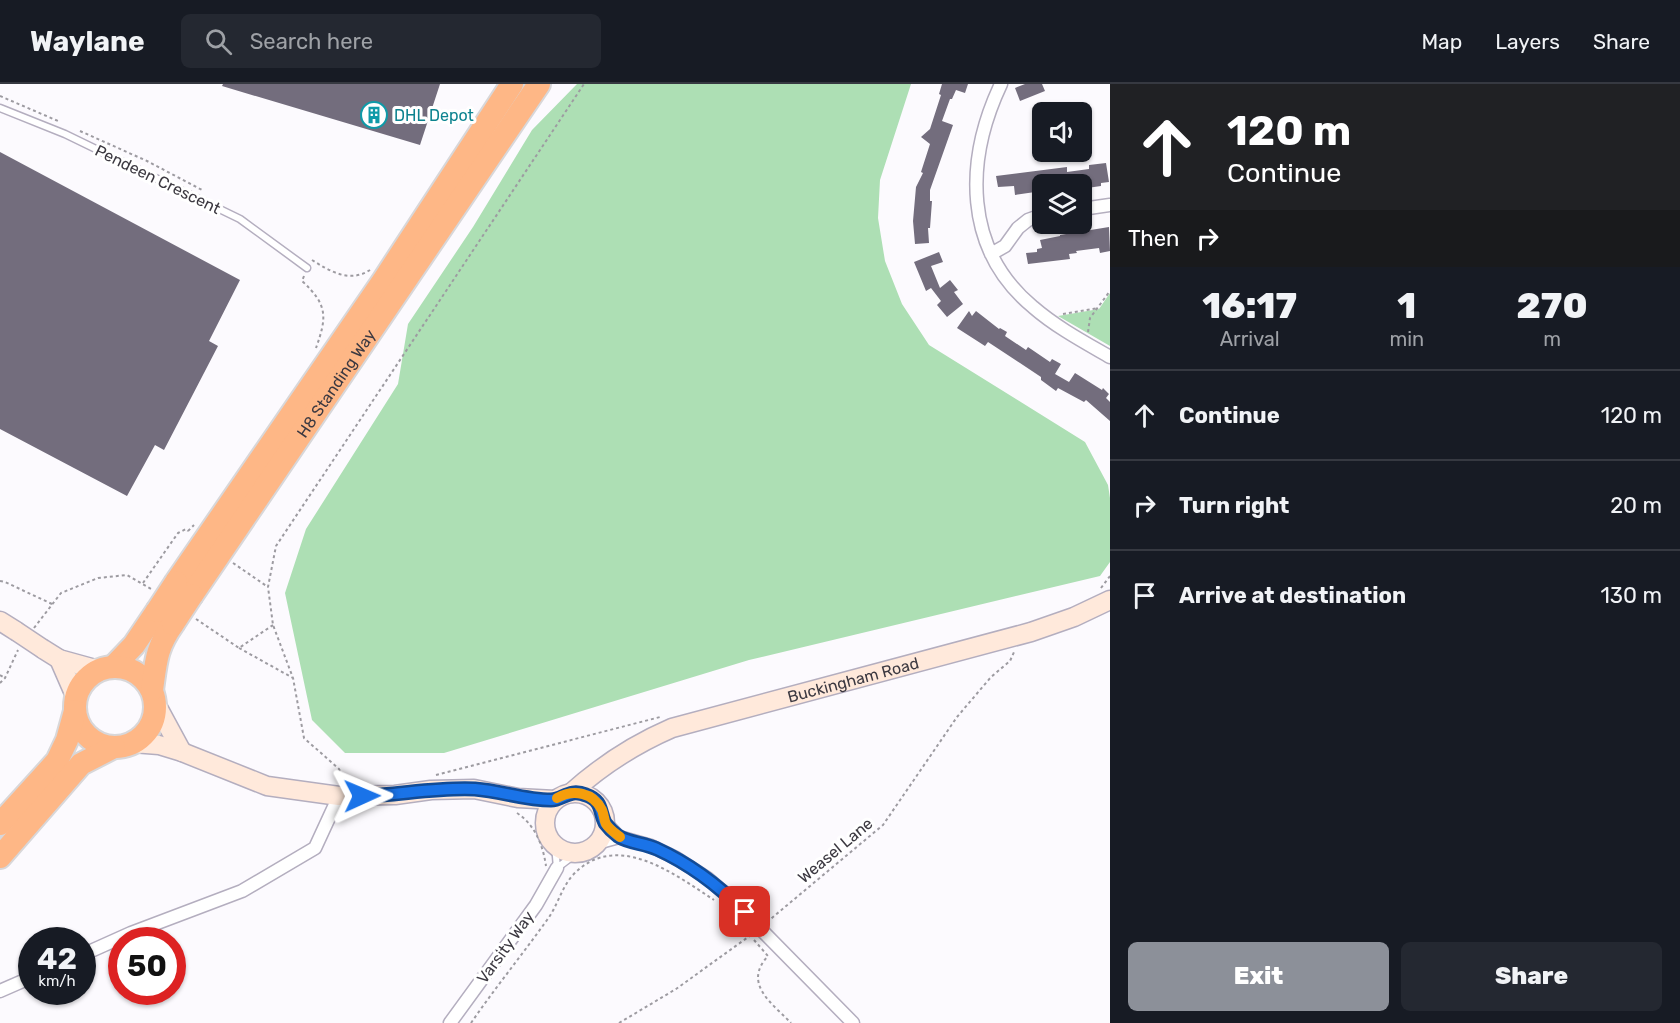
<!DOCTYPE html>
<style>
:root{--surface:#171b24;--page:#242831;--text:#f1f3f6;--muted:#9ea1a6;--line:#363941;--accent:#8c9099}
body{margin:0;font-family:Rubik,sans-serif;background:var(--page);color:var(--text);height:100vh;display:flex;flex-direction:column;font-size:22px;white-space:nowrap}
*{box-sizing:border-box;margin:0}
p{font-size:20px;color:var(--muted)}
.icon{flex:none;width:33px;height:33px;fill:none;stroke:currentColor;stroke-width:2;stroke-linecap:round;stroke-linejoin:round}
.map{position:relative;flex:1;overflow:hidden}
.panel{display:flex;flex-direction:column;background:var(--surface);width:570px}
.panel>*{flex:none}
.banner{background:#202124;color:#fff;overflow:hidden}
.fabs{position:absolute;left:1032px;top:18px;display:grid;gap:12px}
.fabs a{display:grid;place-items:center;width:60px;height:60px;border-radius:9px;background:var(--surface);box-shadow:0 2px 4px #0004;font-size:30px}
.speed{position:absolute;left:18px;top:843px;display:flex;gap:12px;font-size:30px;font-weight:700;text-align:center}
.speed>*{display:grid;place-content:center;width:78px;height:78px;border-radius:50%;background:var(--surface);box-shadow:0 2px 4px #0004;line-height:1}
.speed small{font-size:15px;font-weight:400}
.speed .limit{border:9px solid #d22;background:#fff;color:#111}
.pin{position:absolute;display:grid;place-items:center;width:51px;height:51px;color:#fff;margin:-26px;border-radius:12px;box-shadow:0 3px 9px #0006}
.me{position:absolute;width:66px;margin:-33px;rotate:89deg;stroke-linejoin:round;filter:drop-shadow(0 0 4px #0008)}
.turn{display:flex;align-items:center;gap:21px;height:126px;padding:0 18px;font-size:27px}
.turn .icon{width:78px;height:78px;stroke-width:2.5}
.turn b{display:block;font-size:42px;line-height:51px}
.then{display:flex;align-items:center;height:57px;padding:0 18px;background:#0003;gap:12px;font-size:22px}
.eta{display:flex;justify-content:space-evenly;align-items:center;height:102px;text-align:center}
.eta b{font-size:36px;font-weight:800;line-height:42px}
.cta{display:flex;gap:12px;margin-top:auto;padding:12px 18px}
.cta a{flex:1;height:69px;border-radius:9px;background:var(--accent);color:#fff;font-size:24px;font-weight:800;line-height:69px;text-align:center}
.cta a+a{background:var(--page);color:var(--text)}
ul{padding:0;list-style:none}
li{display:flex;align-items:center;gap:18px;height:90px;padding:0 18px;border-top:2px solid var(--line)}
li div{flex:1}
li b{display:block;font-size:22px}
li em{font-style:normal}
header{display:flex;align-items:center;gap:36px;box-sizing:border-box;height:84px;padding:0 30px;background:var(--surface);border-bottom:2px solid var(--line)}
header strong{font-size:28px}
nav{display:flex;gap:33px;margin-inline-start:auto;font-size:21px}
.search{width:420px;height:54px;background:var(--page);display:flex;align-items:center;gap:15px;box-sizing:border-box;padding:0 21px;border-radius:9px;color:var(--muted);font-size:22px}
main{display:flex;flex:1;min-height:0}
.map>svg:first-child{display:block}
.green{fill:#addfb4}
.building{fill:#736d7d}
.lines{fill:none;stroke-linecap:round;stroke-linejoin:round}
.lane-casing{stroke:#b4aebf;stroke-width:9}
.street-casing{stroke:#b4aebf;stroke-width:15}
.secondary-casing{stroke:#b4aebf;stroke-width:21}
.highway-casing{stroke:#d8d7d9;stroke-width:26}
.path{stroke:#9d9ba1;stroke-width:2;stroke-dasharray:3 3;stroke-linecap:butt}
.lane{stroke:#fff;stroke-width:6}
.street{stroke:#fff;stroke-width:12}
.secondary{stroke:#ffe9db;stroke-width:18}
.highway{stroke:#feb786;stroke-width:22}
.secondary-bridge-casing{stroke:#b4aebf;stroke-width:21;stroke-linecap:butt}
.highway-bridge-casing{stroke:#d8d7d9;stroke-width:26;stroke-linecap:butt}
.secondary-bridge{stroke:#ffe9db;stroke-width:18}
.highway-bridge{stroke:#feb786;stroke-width:22}
.route-casing{stroke:#114b97;stroke-width:15}
.route{stroke:#1a73e8;stroke-width:10}
.slow{stroke:#f59e0b;stroke-width:10}
.labels{text-anchor:middle;stroke-width:6;stroke-linejoin:round;paint-order:stroke}
.culture-label{font-size:16px;fill:#0d838f;stroke:#fff;text-anchor:start}
.street-label{font-size:16px;fill:#3c3941;stroke:#fff}
</style>
<header>
<strong>Waylane</strong>
<div class="search"><svg class="icon" aria-label="search" viewBox="0 0 24 24"><circle cx="10" cy="10" r="6"/><path d="M15 15l6 6"/></svg>Search here</div>
<nav><a>Map</a><a>Layers</a><a>Share</a></nav>
</header>
<main>
<div class="map">
<svg width="1110" height="939" viewBox="0 0 1110 939">
<rect width="100%" height="100%" fill="#fcfafe"/>
<path class="green" d="M577 0H911L880 96 878 134 885 177 902 220 929 261 1085 358 1108 401 1110 414V478L1100 492 749 576 444 669H345L312 636 285 509 306 445 398 300 408 240 473 143 532 46Z
M1110 209V262L1058 232 1099 225Z"/>
<path class="building" d="M223 0H440L420 61 222 2Z
M942 0H968L965 9 956 6 952 15H950L942 37 953 41 930 106V117H932L930 144H928L929 159 915 160 913 137 916 103 923 89 921 88 930 60 921 53 930 45 941 11 939 10Z
M1025 0H1042L1045 7 1020 17 1015 4Z
M0 68 240 196 209 257 218 262 164 366 155 361 127 412 0 345Z
M1106 79 1109 98 1101 99V102L1087 104V101L1042 100V107L1015 111 1014 102 998 103 996 92 1067 83V88L1089 85V81Z
M1109 143 1110 167 1100 169 1099 164 1076 167 1077 169 1069 170 1070 175 1028 180 1026 169 1037 168V165L1042 164 1040 156 1060 152V151Z
M939 168 943 178 931 182 940 204 950 196 958 206 954 208 963 220 947 233 937 221 941 217 931 204 926 207 914 178Z
M969 227 972 232 976 227 999 245 1000 244 1007 248 1005 252 1026 266 1028 263 1050 278 1052 275 1061 280 1055 290 1069 298 1075 289 1102 306 1103 304 1109 310 1106 314 1110 318V337L1086 316 1084 318 1058 304 1056 307 1041 296V293L1020 279 988 258 985 262 957 244Z"/>
<g class="lines">
<defs>
<path id="lane" d="M0 24 65 50 240 135 307 184
M555 761 557 784
M557 784 578 768"/>
<path id="street" d="M1001 0C965 76 963 165 1033 223 1056 243 1084 258 1110 273
M1082 125 1110 121
M991 170 1005 162 1018 144 1028 136 1042 131
M605 738 619 753
M597 759 619 753 651 762 676 774 707 794 729 813 853 939
M82 871 131 849 242 807 315 764 339 712
M0 907 32 893
M450 939 536 821 557 784"/>
<g id="secondary">
<path d="M0 537 16 547"/>
<path d="M43 565 59 575 99 586"/>
<path d="M59 575 76 614"/>
<path d="M156 620 182 668"/>
<path d="M133 659 159 661 182 668 267 702 339 712 395 711 431 706 474 705 518 714 555 716"/>
<path id="s1" d="M571 709C601 682 635 660 672 644L1031 548 1074 533 1110 516"/>
<circle cx="575" cy="739" r="30"/>
</g>
<g id="highway">
<path d="M176 498 383 197 512 0"/>
<path id="s2" d="M192 511 539 0"/>
<path d="M113 583 134 561 157 527"/>
<circle cx="115" cy="623" r="40"/>
<path d="M152 606C156 577 156 564 173 540"/>
<path d="M0 740 57 677 67 656 75 627"/>
<path d="M0 773 81 680 114 663"/>
</g>
</defs>
<use href="#lane" class="lane-casing"/>
<use href="#street" class="street-casing"/>
<use href="#secondary" class="secondary-casing"/>
<use href="#highway" class="highway-casing"/>
<path class="path" d="M0 12 58 37
M80 47 147 77 204 107
M312 176C331 188 350 199 370 186
M304 192 302 197C328 221 327 233 316 264
M1063 230 1098 224
M1088 248 1090 234 1110 207
M188 447 194 441
M233 479 268 503
M0 497 5 498 52 520
M143 499 178 449 186 445 188 447
M1101 504 1110 492
M196 535 239 564 273 541
M34 544 61 509 98 494 127 491 151 505
M239 564 293 594
M0 591 5 594
M0 599 5 594 18 566
M436 691 660 633
M346 697 339 685 304 654 293 594 273 541 268 503 276 462 584 0
M517 729C535 741 543 761 546 782
M767 838 883 741 957 633 991 593 1010 577 1014 568
M754 856 768 872C742 900 773 920 791 939
M471 939C495 904 522 871 547 836 557 823 561 805 572 792 615 745 673 789 714 816
M619 939 676 905 751 851"/>
<use href="#lane" class="lane"/>
<use href="#street" class="street"/>
<use href="#secondary" class="secondary"/>
<use href="#highway" class="highway"/>
<defs>
<path id="secondary-bridge" d="M16 547 43 565"/>
<path id="highway-bridge" d="M157 527 176 498
M173 540 192 511"/>
</defs>
<use href="#secondary-bridge" class="secondary-bridge-casing"/>
<use href="#highway-bridge" class="highway-bridge-casing"/>
<use href="#secondary-bridge" class="secondary-bridge"/>
<use href="#highway-bridge" class="highway-bridge"/>
</g>
<g class="lines">
<defs>
<path id="route" d="M362 712C399 711 437 703 475 705 501 707 525 716 551 716 563 716 569 704 586 711 603 717 599 727 605 739 608 743 614 749 618 752 628 759 645 759 657 765 690 780 719 802 745 828"/>
</defs>
<use href="#route" class="route-casing"/>
<use href="#route" class="route"/>
<path class="slow" d="M557 714C573 705 593 708 602 726 604 731 604 736 606 740 609 745 615 749 620 753"/>
</g>
<defs>
<symbol id="building-ring" viewBox="-11 -11 22 22"><circle r="9.5" fill="#fff" stroke="#0f9aa8" stroke-width="1.5"/><path d="M-4-6H4V6H1V3H-1V6H-4ZM-2.5-4.3h1.7v1.8h-1.7ZM.8-4.3h1.7v1.8H.8ZM-2.5-1h1.7V.8h-1.7ZM.8-1h1.7V.8H.8Z" fill="#0f9aa8"/></symbol>
</defs>
<g fill-rule="evenodd">
<use href="#building-ring" x="359" y="16" width="30" height="30"/>
</g>
<g class="labels">
<g class="culture-label">
<text x="394" y="37">DHL Depot</text>
</g>
<g class="street-label">
<text transform="translate(158 95) rotate(26)" y="6">Pendeen Crescent</text>
<text dy="6" stroke="none"><textPath href="#s2" startOffset="256">H8 Standing Way</textPath></text>
<text dy="6" stroke="none"><textPath href="#s1" startOffset="308">Buckingham Road</textPath></text>
<text transform="translate(835 766) rotate(-40)" y="6">Weasel Lane</text>
<text transform="translate(505 863) rotate(-54)" y="6">Varsity Way</text>
</g>
</g>
</svg>
<div class="fabs">
<a><svg class="icon" aria-label="sound" viewBox="0 0 24 24"><path d="M4 9h4l5-4v14l-5-4H4zM17 9q2 3 0 6"/></svg></a>
<a><svg class="icon" aria-label="layers" viewBox="0 0 24 24"><path d="M12 4l9 5-9 5-9-5zM3 14l9 5 9-5"/></svg></a>
</div>
<div class="speed"><div>42<small>km/h</small></div><div class="limit">50</div></div>
<div class="pin" style="left:745px;top:828px;background:#d93025"><svg class="icon" aria-label="arrive" viewBox="0 0 24 24"><path d="M6 21V4h12l-3 4 3 4H6"/></svg></div>
<svg class="me" style="left:362px;top:712px" viewBox="-20 -20 40 40"><path d="M0-17L14 15 0 8-14 15z" fill="#1a73e8" stroke="#fff" stroke-width="4"/></svg>
</div>
<section class="panel">
<div class="banner">
<div class="turn"><svg class="icon" aria-label="ahead" viewBox="0 0 24 24"><path d="M12 20V5M6 11l6-6 6 6"/></svg><div><b>120 m</b>Continue</div></div>
<div class="then">Then<svg class="icon" aria-label="right" viewBox="0 0 24 24"><path d="M7 20v-9h11M14 6l5 5-5 5"/></svg></div>
</div>
<div class="eta">
<div><b>16:17</b><p>Arrival</p></div>
<div><b>1</b><p>min</p></div>
<div><b>270</b><p>m</p></div>
</div>
<ul>
<li><svg class="icon" aria-label="ahead" viewBox="0 0 24 24"><path d="M12 20V5M6 11l6-6 6 6"/></svg><div><b>Continue</b></div><em>120 m</em></li>
<li><svg class="icon" aria-label="right" viewBox="0 0 24 24"><path d="M7 20v-9h11M14 6l5 5-5 5"/></svg><div><b>Turn right</b></div><em>20 m</em></li>
<li><svg class="icon" aria-label="arrive" viewBox="0 0 24 24"><path d="M6 21V4h12l-3 4 3 4H6"/></svg><div><b>Arrive at destination</b></div><em>130 m</em></li>
</ul>
<div class="cta"><a>Exit</a><a>Share</a></div>
</section>
</main>
